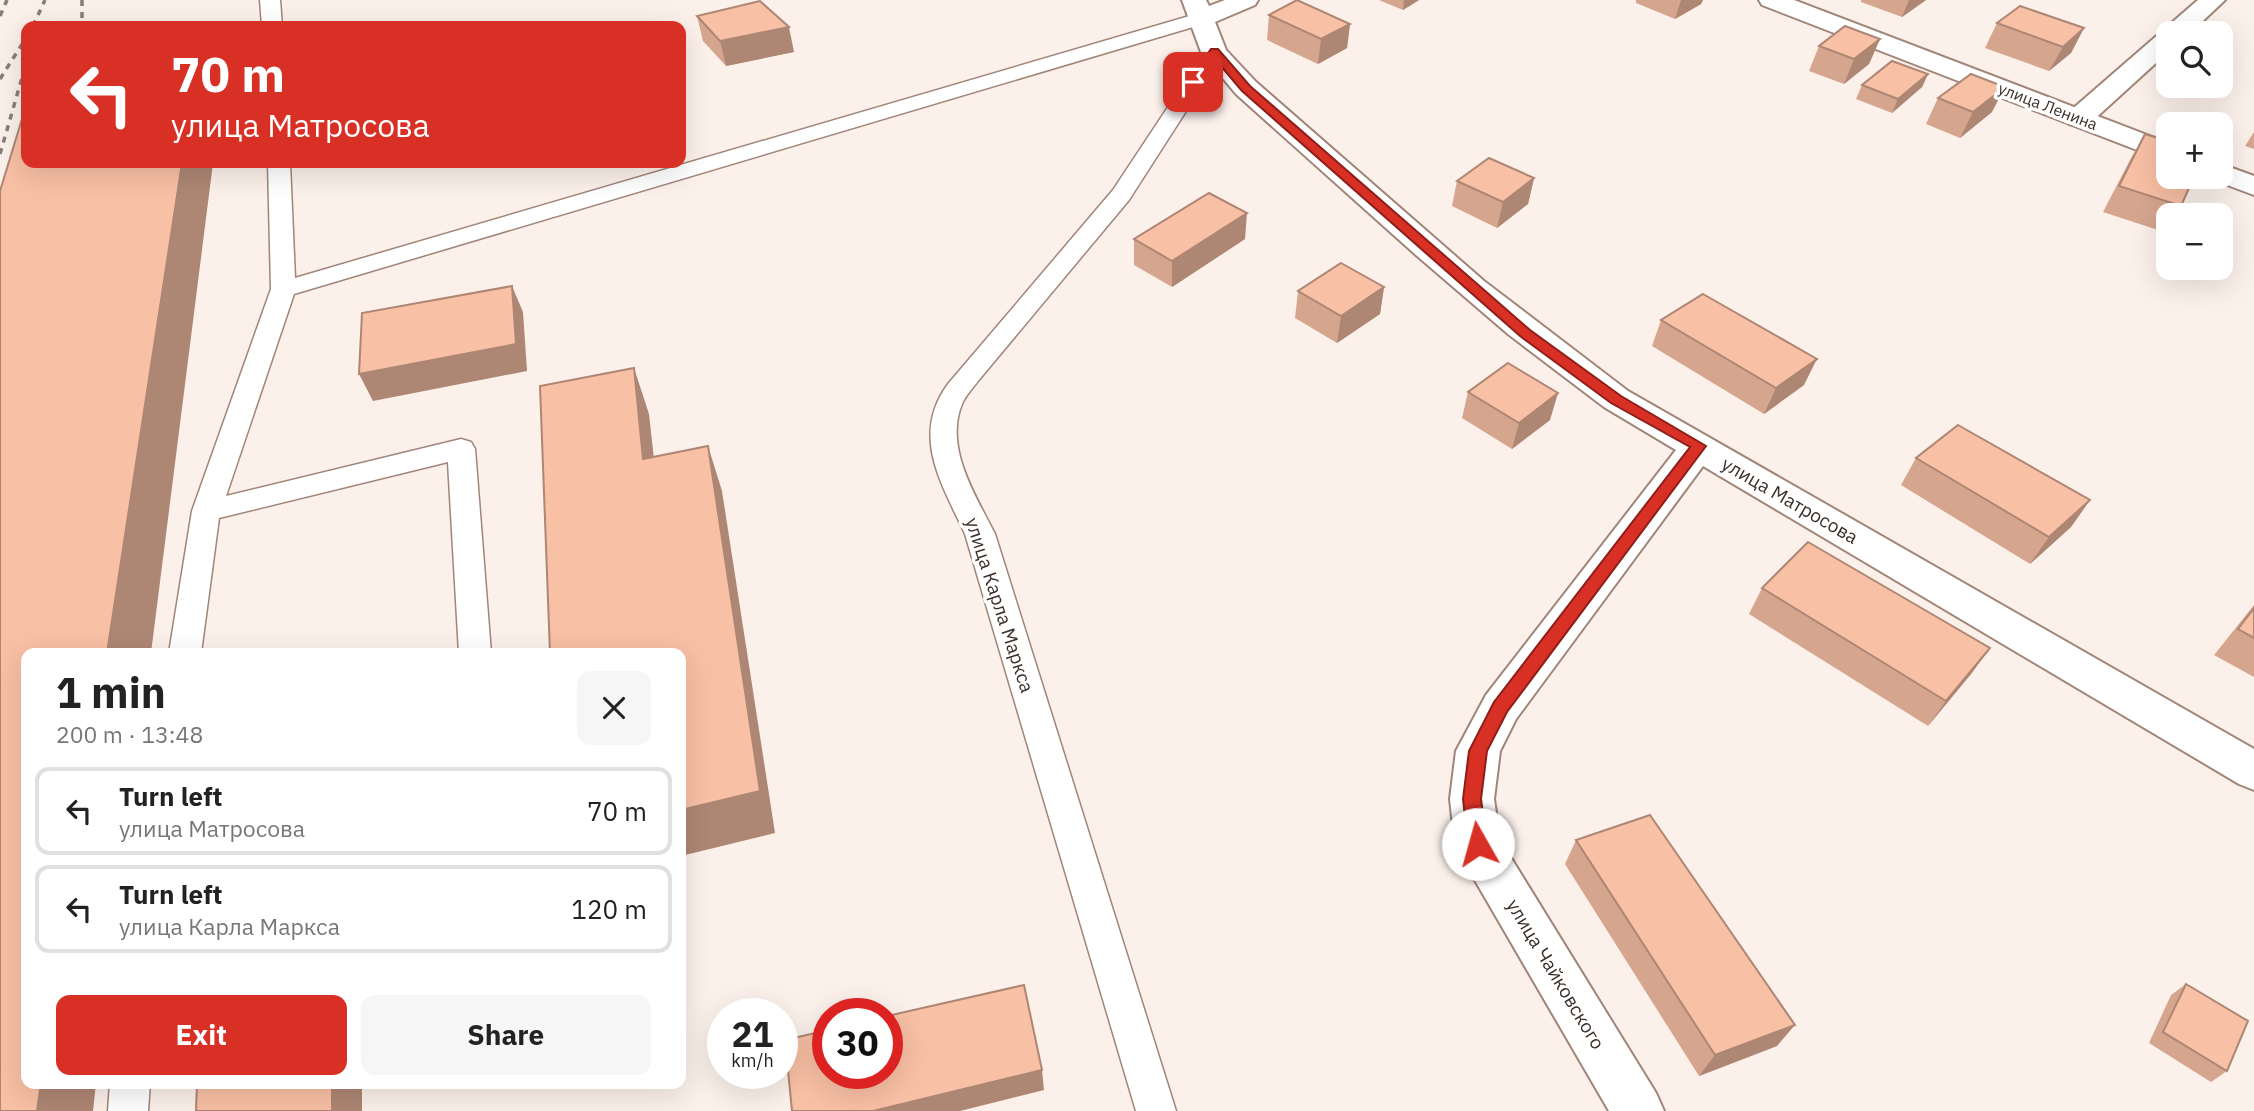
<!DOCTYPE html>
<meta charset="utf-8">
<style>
:root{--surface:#fff;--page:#f6f6f6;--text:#222;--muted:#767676;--line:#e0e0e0;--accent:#d93025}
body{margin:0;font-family:"IBM Plex Sans",sans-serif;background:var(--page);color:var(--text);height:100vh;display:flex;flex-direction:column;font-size:26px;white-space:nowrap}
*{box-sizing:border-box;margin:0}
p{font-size:23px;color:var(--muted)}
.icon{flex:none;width:38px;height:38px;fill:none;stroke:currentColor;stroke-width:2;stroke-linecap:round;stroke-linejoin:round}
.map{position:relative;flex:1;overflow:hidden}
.sheet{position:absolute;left:21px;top:648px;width:665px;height:441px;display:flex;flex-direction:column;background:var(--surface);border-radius:14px;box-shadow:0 7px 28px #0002}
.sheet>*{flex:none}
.banner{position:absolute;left:21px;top:21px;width:665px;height:147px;border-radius:14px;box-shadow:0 7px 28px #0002;background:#d93025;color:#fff;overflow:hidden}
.tools{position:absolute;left:2156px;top:21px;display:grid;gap:14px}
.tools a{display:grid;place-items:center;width:77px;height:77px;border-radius:14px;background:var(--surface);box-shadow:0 7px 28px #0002;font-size:35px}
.speed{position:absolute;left:707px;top:998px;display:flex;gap:14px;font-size:35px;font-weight:700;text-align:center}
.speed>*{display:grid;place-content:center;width:91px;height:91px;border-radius:50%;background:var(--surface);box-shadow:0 7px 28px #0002;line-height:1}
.speed small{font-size:18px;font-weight:400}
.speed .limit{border:10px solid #d22;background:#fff;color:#111}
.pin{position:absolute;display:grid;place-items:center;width:60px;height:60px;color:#fff;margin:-30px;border-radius:14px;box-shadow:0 4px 10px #0006}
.me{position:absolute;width:77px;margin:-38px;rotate:353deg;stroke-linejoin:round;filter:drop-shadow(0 0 5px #0008)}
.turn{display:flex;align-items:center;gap:24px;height:147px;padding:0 35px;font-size:32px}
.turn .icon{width:91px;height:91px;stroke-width:2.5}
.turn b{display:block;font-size:49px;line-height:60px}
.round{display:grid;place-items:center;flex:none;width:74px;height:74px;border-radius:14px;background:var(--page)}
.headline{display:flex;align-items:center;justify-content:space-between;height:119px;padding:0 35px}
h1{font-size:42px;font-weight:700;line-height:52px}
.primary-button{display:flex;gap:14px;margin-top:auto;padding:14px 35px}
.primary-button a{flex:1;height:80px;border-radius:14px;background:var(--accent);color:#fff;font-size:28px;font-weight:700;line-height:80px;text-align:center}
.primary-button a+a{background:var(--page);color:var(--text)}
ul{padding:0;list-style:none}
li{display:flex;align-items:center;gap:21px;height:88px;margin:0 14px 10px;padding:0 21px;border:4px solid var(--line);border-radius:14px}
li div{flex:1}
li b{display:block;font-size:26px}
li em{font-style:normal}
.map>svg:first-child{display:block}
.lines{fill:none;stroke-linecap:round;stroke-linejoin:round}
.service-casing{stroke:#a08578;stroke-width:3}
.minor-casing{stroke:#a08578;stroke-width:4}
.tertiary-casing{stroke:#a08578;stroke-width:4}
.service{fill:#fff;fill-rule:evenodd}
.minor{fill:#fff;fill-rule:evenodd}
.tertiary{fill:#fff;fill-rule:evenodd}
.rail{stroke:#897d78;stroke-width:3.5;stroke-dasharray:6 6;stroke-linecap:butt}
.wall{fill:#d5a58e}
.shaded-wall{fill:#ae8674}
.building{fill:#f8c0a5;stroke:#ae8674;stroke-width:2}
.route{fill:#d93025;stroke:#8d1f18;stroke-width:2}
.labels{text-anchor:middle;stroke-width:7;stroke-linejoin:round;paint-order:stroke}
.far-street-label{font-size:16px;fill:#3b2f2a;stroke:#fff}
.street-label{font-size:19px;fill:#3b2f2a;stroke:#fff}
</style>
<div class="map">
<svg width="2254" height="1111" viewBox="0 0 2254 1111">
<rect width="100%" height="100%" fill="#fcf0ea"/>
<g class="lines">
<defs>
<path id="service" d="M260 0H280L282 26H262Z
M1203 12 1213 18 1210 22 294 294 226 496 461 439 471 442 475 449 491 653H459L448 462 219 518 201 653H169L192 511 271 289 268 163H290L295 278Z
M1214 46 1221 48 1224 52 1129 200 978 381C973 388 966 395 962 404 944 448 976 496 995 534L1176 1111H1136L965 534C942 484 910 436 948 384L1113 190 1207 48Z
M110 1083H150L148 1111H108Z"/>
<path id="minor" d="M1182 0H1206L1209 6 1225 0H1258L1255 5 1215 22 1226 50 1256 82 1484 281 1628 391 2254 749V790L2239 784 1703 466 1516 719 1500 751 1494 799 1500 840 1656 1093 1664 1111H1609L1462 858 1455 844 1450 799 1456 751 1463 738 1486 695 1676 450 1604 407 1508 334 1416 255 1236 94 1201 52Z
M2198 0H2225L2190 33H2168V52L2089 124 2079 126 2069 124 2065 118 2069 112Z"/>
<path id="tertiary" d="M1759 0H1794L2168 143V162L1762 5Z
M2221 164 2254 176V195L2211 179 2209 177H2221Z"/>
</defs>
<use href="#service" class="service-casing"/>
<use href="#minor" class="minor-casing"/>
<use href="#tertiary" class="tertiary-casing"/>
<use href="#service" class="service"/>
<use href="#minor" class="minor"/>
<use href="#tertiary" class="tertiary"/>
<path class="rail" d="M82 0V26
M0 16 7 0
M33 26 45 0
M0 79 26 38
M0 154 26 64"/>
</g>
<path class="wall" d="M1379 0H1419L1403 10Z
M1636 0H1703L1701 4 1675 19 1636 3Z
M1861 0H1926L1902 17 1861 2Z
M1269 15 1350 24 1347 48 1318 64 1267 40Z
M697 16 794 52 726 66 703 41Z
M1997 23 2084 28 2071 53 2049 71 1985 48Z
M1880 39 1869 64 1844 84 1809 71 1819 46Z
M1928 74 1922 87 1892 113 1856 99 1862 85Z
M1938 98 1992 112 1960 138 1926 124Z
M2254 132V149L2245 146Z
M2145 134 2181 206 2174 215H2168V224L2164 232 2103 212 2130 160Z
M1534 178 1528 204 1497 228 1452 206 1457 181Z
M1134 239H1245L1172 287 1134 265Z
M1384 287 1380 314 1337 343 1295 318 1298 291Z
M1661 320 1804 385 1764 414 1652 346Z
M1468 392 1550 420 1512 449 1462 418Z
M1916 458 2090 500 2071 527 2030 564 1901 485Z
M1762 588 1990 648 1971 674 1928 726 1749 614Z
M2254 605V677L2214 655Z
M1576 840 1777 1046 1699 1076 1565 864Z
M2186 984 2227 1071 2211 1082 2149 1043 2171 995Z"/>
<path class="shaded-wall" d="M1404 0H1419L1403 10Z
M1681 0H1703L1701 4 1675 19Z
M1909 0H1926L1902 17Z
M1350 24 1347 48 1318 64 1321 39Z
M789 27 794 52 726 66 720 41Z
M2084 28 2071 53 2049 71 2063 47Z
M1880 39 1869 64 1844 84 1854 59Z
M1928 74 1922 87 1892 113 1898 99Z
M2005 87 1992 112 1960 138 1973 112Z
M182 163H213L151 653H107Z
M1534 178 1528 204 1497 228 1503 202Z
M1247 213 1245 239 1172 287V261Z
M512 286 523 312 527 371 373 401 359 374Z
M1384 287 1380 314 1337 343 1341 316Z
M1817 359 1804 385 1764 414 1776 388Z
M634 368 649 414 659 504 643 459Z
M1558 393 1550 420 1512 449 1519 423Z
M708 446 722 491 775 833 681 856V810Z
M2090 500 2071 527 2030 564 2049 537Z
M1990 648 1971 674 1928 726 1946 701Z
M1795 1025 1777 1046 1699 1076 1715 1055Z
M1042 1070 1044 1090 960 1111H873Z
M41 1083H96L93 1111H37Z
M332 1083H362V1111H332Z"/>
<path class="building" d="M1297 0 1350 24 1321 39 1269 15Z
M760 1 789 27 720 41 697 16Z
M2020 6 2084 28 2063 47 1997 23Z
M1845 26 1880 39 1854 59 1819 46Z
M1892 61 1928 74 1898 99 1862 85Z
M1971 74 2005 87 1973 112 1938 98Z
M26 118V163H182L107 653H26V1083H41L37 1111H0V191L22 119Z
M2145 134 2168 141V177H2194L2181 206 2119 186Z
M1489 158 1534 178 1503 202 1457 181Z
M1209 193 1247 213 1172 261 1134 239Z
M1341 263 1384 287 1341 316 1298 291Z
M512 286 516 344 359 374 362 313Z
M1703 294 1817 359 1776 388 1661 320Z
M1508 363 1558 393 1519 423 1468 392Z
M634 368 643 459 708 446 760 791 681 810V653H550L540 386Z
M1958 425 2090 500 2049 537 1916 458Z
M1808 542 1990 648 1946 701 1762 588Z
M2254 608V638L2238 629Z
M1650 815 1795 1025 1715 1055 1576 840Z
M2186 984 2248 1021 2227 1071 2163 1032Z
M1024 985 1042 1070 873 1111H792L785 1040 828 1030V1073H887V1016Z
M197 1083H332V1111H196Z"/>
<path class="route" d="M1211 49H1218L1250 86 1530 330 1621 396 1706 446 1507 712 1487 751 1481 799 1487 844 1484 850 1478 852 1471 850 1468 844 1463 799 1469 751 1494 702 1690 447 1611 403 1520 336 1242 91 1215 59 1197 85H1189L1187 82Z"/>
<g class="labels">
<g class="far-street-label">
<text transform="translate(2048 106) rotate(21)" y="6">улица Ленина</text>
</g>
<g class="street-label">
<text transform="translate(1790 500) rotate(30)" y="7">улица Матросова</text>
<text transform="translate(1000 605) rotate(72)" y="7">улица Карла Маркса</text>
<text transform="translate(1556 974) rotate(59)" y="7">улица Чайковского</text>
</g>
</g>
</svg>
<div class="tools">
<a><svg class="icon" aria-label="search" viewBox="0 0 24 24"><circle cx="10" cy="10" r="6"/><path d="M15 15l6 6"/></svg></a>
<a>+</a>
<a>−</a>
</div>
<div class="speed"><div>21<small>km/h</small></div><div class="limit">30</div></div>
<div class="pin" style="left:1193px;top:82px;background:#d93025"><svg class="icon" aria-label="arrive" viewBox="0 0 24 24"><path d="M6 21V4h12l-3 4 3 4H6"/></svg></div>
<svg class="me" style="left:1478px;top:844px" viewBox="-20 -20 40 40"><circle r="19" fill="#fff"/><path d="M0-13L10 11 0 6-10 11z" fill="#d93025"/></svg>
<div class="banner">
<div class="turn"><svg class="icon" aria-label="left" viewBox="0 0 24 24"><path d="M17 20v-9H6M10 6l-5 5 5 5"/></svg><div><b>70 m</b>улица Матросова</div></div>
</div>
<section class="sheet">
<div class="headline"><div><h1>1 min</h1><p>200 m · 13:48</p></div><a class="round"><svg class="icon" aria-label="close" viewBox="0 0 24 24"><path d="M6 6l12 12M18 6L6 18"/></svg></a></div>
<ul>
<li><svg class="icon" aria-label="left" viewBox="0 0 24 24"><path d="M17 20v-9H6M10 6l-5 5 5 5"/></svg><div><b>Turn left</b><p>улица Матросова</p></div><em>70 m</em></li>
<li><svg class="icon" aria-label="left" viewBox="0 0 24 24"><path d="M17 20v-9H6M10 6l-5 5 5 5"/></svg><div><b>Turn left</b><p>улица Карла Маркса</p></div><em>120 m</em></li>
</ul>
<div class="primary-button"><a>Exit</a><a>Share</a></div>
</section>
</div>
